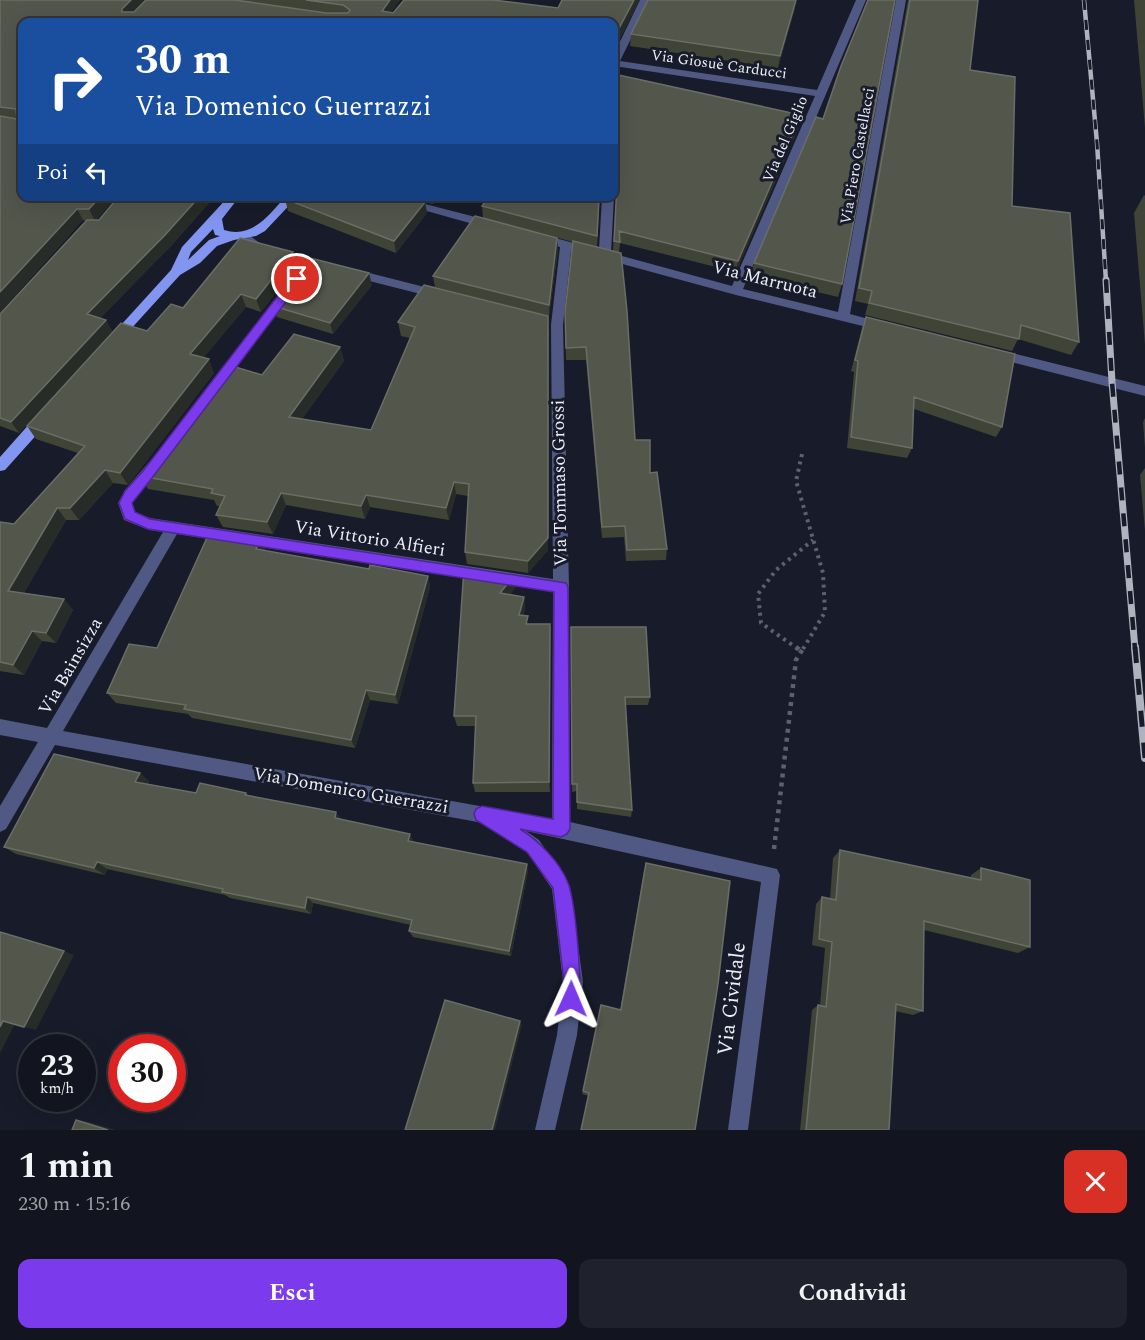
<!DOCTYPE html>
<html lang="it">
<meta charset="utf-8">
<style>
:root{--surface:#12141f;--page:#1f212c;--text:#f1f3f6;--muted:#9c9ea4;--line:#31333d;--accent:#7c3aed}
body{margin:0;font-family:Spectral,serif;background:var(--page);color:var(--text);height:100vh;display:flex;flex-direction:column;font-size:22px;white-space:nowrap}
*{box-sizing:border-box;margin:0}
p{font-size:20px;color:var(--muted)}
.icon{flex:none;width:33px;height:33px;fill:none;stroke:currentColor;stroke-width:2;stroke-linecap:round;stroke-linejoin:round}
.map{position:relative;height:1130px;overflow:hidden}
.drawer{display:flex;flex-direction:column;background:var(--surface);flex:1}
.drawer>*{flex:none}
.banner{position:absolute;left:18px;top:18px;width:600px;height:183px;border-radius:12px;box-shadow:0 6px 24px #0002,0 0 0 2px var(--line);background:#1a4fa0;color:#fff;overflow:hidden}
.speed{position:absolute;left:18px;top:1034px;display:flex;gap:12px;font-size:30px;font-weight:700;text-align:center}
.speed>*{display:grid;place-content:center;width:78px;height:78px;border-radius:50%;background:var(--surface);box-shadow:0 6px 24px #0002,0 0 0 2px var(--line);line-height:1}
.speed small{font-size:15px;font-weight:400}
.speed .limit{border:9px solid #d22;background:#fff;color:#111}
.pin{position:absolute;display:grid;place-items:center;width:51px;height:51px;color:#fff;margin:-26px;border:3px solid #fff;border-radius:50%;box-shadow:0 2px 6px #0007}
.me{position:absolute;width:66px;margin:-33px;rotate:1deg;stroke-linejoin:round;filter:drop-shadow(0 0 4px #0008)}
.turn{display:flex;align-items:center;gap:21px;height:126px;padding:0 18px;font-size:27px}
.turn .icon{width:78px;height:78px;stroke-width:2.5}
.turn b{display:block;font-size:42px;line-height:51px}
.then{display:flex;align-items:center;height:57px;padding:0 18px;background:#0003;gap:12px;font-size:22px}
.round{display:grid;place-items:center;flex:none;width:63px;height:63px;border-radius:12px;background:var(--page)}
.headline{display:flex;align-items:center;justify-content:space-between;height:102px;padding:0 18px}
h1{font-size:36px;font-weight:700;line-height:45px}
.cta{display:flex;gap:12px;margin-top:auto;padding:12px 18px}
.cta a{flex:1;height:69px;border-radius:12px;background:var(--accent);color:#fff;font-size:24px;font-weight:700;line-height:69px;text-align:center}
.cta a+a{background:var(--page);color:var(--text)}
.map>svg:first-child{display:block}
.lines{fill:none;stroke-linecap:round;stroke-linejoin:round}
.path-far1{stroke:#5d606d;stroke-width:4;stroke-dasharray:3 4.5;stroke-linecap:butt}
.path{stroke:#5d606d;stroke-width:4.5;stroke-dasharray:4 5;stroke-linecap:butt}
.street{fill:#4f5984;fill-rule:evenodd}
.primary{fill:#8295f0;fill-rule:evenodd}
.rail-far2-casing{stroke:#b0b3be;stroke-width:4.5}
.rail-far1-casing{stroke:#b0b3be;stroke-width:7}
.rail-casing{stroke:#b0b3be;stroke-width:8}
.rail-far2{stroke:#181b29;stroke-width:3;stroke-dasharray:10;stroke-linecap:butt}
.rail-far1{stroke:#181b29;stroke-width:4.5;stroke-dasharray:13;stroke-linecap:butt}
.rail{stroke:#181b29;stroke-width:5;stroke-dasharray:16;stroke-linecap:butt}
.wall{fill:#404436}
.shaded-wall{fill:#282c28}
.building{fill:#52564b;stroke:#6a6e66;stroke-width:1.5}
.route{fill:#7c3aed;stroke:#51269a;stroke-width:1.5}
.labels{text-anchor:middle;stroke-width:6;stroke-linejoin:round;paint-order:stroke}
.far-street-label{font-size:15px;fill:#eceff9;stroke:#181b29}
.street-label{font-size:18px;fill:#eceff9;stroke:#181b29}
.near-street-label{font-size:21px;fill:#eceff9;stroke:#181b29}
</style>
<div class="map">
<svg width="1145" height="1130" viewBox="0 0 1145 1130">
<rect width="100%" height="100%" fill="#181b29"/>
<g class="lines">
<path class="path-far1" d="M798 649 761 623 758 594 776 570 813 540
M803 649 825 612 823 573 796 481 803 450"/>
<path class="path" d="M796 647 801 651
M774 849 796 660 804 647"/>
<path class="street" d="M640 0H650L620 61 817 90 856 0H866L743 289 838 312 896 0H906L850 314 887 324 889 327 887 330 883 331 736 295 571 250 563 325 569 587 570 822 777 869 780 875 748 1130H728L761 882 526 831 539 840 570 886 583 982 577 1035 555 1130H535L557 1035 563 982 552 889 527 852 483 823 55 745 6 829 0 832V806L38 742 0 735V719L47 728 163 532 149 530 124 520 118 503 125 490 149 462 154 461 161 466 132 503 135 512 150 518 553 579 551 325 560 247 533 240 531 237 537 233 599 250 602 196H614L611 253 732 286 815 96 614 66V54ZM177 534 553 592 552 819 63 731Z
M373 196H394L495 222 497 225 491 229Z
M245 232 265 247 331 263 333 266 327 270 257 253 239 236Z
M350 268 440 291 446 295 440 299 346 275V269Z
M287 288 291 289V295L225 383H215L213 380 215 377 283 289Z
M996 349 1145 386V396L991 357 990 354 991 351Z"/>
<path class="primary" d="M229 196H240L222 219 224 230C252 239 269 215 286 196H298L265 231 256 236 234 240 217 246 200 263 180 275 119 342H111L109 339 111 336 171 270 182 247ZM213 229 215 235 220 236 209 240 188 260 191 252Z
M44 412 51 417 49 421 5 470 0 471V457L39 413Z"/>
<defs>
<path id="rail-far2" d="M1084 0 1097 143 1106 281"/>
<path id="rail-far1" d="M1106 280 1112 382 1135 649"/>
<path id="rail" d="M1135 647 1145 758"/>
</defs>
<use href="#rail-far2" class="rail-far2-casing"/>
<use href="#rail-far1" class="rail-far1-casing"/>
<use href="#rail" class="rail-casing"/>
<use href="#rail-far2" class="rail-far2"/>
<use href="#rail-far1" class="rail-far1"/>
<use href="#rail" class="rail"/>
</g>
<path class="wall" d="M0 0H400L391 12 558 8 639 0 617 44 614 43V22H22V196H117L96 220H99L119 196H215L170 247 100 318 106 320 112 331 19 433 0 426V314L86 221 83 220 0 312Z
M908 0H978L970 70 1012 206 1079 342 1071 355 1018 339 1012 351 865 315 868 304 855 301Z
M1134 0H1145V128Z
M795 8 778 68 630 46 631 34Z
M614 74 799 127 736 272 620 243 619 253 635 440 650 473 667 549 666 560 626 561 624 537 602 538 586 360H566L565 312 573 242 488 219 557 238 558 250 549 316 435 287 433 276 483 218 482 206 600 196 597 247 613 251 616 196 614 194Z
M823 119 842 284 838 297 751 276 754 263Z
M1144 195 1145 196V345L1134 213Z
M287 196H440L433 204 425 202 427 213 396 253 288 211 285 199Z
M297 265 261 312 246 307 203 358 214 373 128 485 113 483 79 520H66L24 593 64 599 73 610 56 643 42 641 24 675 0 671V522L14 524 78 453 36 439 27 426 147 331 183 308Z
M372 285 333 334 277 317 273 306Z
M866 317 1002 427 996 437 914 409 912 448 907 458 847 448 854 372 851 371 862 328Z
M398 322 549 330 548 550 528 573 467 564 465 552 468 496 456 494 449 520 370 507 365 519 286 505 273 534 223 527 216 515 220 506H217L214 500 148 489 140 476 262 375 340 347 344 361 302 419 371 430 410 338 401 336Z
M1145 418V448L1143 422Z
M1145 468V531L1140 475Z
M266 550 265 551 369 569 428 576 430 587 398 704 370 700 355 748 192 718 188 714 116 703 107 693Z
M514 576 515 588 510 594 524 597 525 609 523 616 528 624H550V792H475L473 783 475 726H457L454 716Z
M571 627 650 697 648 705H625L632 810 631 817 577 809V791L572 792Z
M140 773 149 782 148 784 196 793H246L249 796 341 820 413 842 528 871 511 956 413 937 409 931 411 925 313 903 311 914 230 898 225 895 107 869 105 875 16 854 4 847Z
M840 850 971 878V875L981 868 1030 947 1018 953 924 930 923 1011 913 1015 895 1011 889 1130H800L812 1010 818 1005H820L825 948 812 945 816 904 822 897 830 899 833 858Z
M644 871 730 881 589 1096 582 1094 583 1091 620 1010Z"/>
<path class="shaded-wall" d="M131 0H146L126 20 122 12V9Z
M390 0H400L384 22 382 11Z
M634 0H639L617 44V32Z
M797 0 795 8 778 68 780 56Z
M801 115 799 127 736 272 738 261Z
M101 196H117L95 221 89 209Z
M200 196H215L170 247 93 326 87 314Z
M432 196H440L433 204Z
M425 202 427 213 396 253 394 241Z
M77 209 83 220 0 312V292Z
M557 238 558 250 549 316V305Z
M293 252 297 265 261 312 256 299Z
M369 273 372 285 333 334 330 323Z
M241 294 246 307 196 367 190 354Z
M106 320 112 331 19 433 11 422Z
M549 330 548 550 528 573V561Z
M340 347 344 361 294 430 289 417Z
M209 359 214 373 128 485 120 473Z
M105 470 113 483 79 520 70 508Z
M454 482 456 494 449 520 446 508Z
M281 493 286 505 273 534 267 522Z
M366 495 370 507 365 519 361 506Z
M57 508 66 520 19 602 8 591Z
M260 539 266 550 261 560 256 549Z
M428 576 430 587 398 704 395 695Z
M514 576 515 588 501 605 500 593Z
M524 597 525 609 521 627 519 615Z
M64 599 73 610 56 643 46 633Z
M550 624 551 636 550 792 549 782Z
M32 631 42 641 24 675 13 665Z
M366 690 370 700 355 748 351 740Z
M140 773 149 782 145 790 135 782Z
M336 812 342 820 335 818Z
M410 834 414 842 408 841Z
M97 862 107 869 105 875 94 868Z
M527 864 528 871 511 956 509 951Z
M307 897 313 903 311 914 305 908Z
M64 951 74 955 36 1030 24 1027Z
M3 1021 15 1024 0 1053V1027Z
M520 1021 522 1025 495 1130H492Z
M76 1120 89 1122 116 1130H108Z"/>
<path class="building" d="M0 0H131L122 9V12H134L146 0H235L326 13H348L350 10 343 5 306 0H390L382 11 393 13 404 0H493L558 8 562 0H634L617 32 614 31V22H22V196H101L89 209H77L0 292V116L17 119 16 109 0 107Z
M648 0H796L780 56 631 34Z
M868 0H895L842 284 754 263 816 117 823 119 841 66Z
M910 0H978L970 70 1015 77 1012 206 1070 213 1079 342 1021 325 1019 339 869 303 872 291 859 288Z
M614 74 801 115 738 261 619 231 620 242 614 241 617 184 614 182Z
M119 196H200L165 235 87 314 106 320 11 422 0 418V314L87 220H99Z
M287 196H407L425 202 394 241 285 199Z
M489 196H599L597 236 482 206Z
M475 216 557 238 549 305 433 276Z
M240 238 293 252 256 299 241 294 190 354 209 359 120 473 105 470 70 508H57L8 591 64 599 46 633 32 631 13 665 0 662V522L14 524 85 446 27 426 121 323 147 331 171 304 183 308Z
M573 241 621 253 627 311 635 440H650V473L657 472 667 549 627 550 625 526 602 527 586 347 566 348 565 312Z
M310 258 369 273 330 323 273 306Z
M424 285 548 316V538L528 561 465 552 469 484 454 482 446 508 366 495 361 506 281 493 267 522 216 515 225 496 211 493 213 489 140 476 226 364 262 375 294 334 340 347 289 417 371 430 415 327 398 322Z
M866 317 1015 354 1002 427 914 397 912 448 851 437 858 361 855 360Z
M210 531 260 539 256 549 369 569 370 565 428 576 395 695 366 690 351 740 184 709 186 705 107 693 129 644 157 648Z
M464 568 514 576 500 593 524 597 519 615 528 616 526 624H550L549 782 473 783 476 716H454Z
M571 627H646L650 697H625L632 810 577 802V784H572Z
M54 754 140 773 135 782 196 793 200 783 246 793 245 795 336 812 335 818 410 834 408 841 527 864 509 951 409 931 412 920 307 897 305 908 222 892 223 889 97 862 94 868 4 847Z
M840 850 981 880V868L1030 880V947L924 921 923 1011 896 1004 889 1130H806L818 1005 826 1007 832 942 819 939 822 897 836 900Z
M646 863 730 881 718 984 695 1130H581L589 1093 583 1091 601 1005 621 1010Z
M0 932 64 951 24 1027 3 1021 0 1027Z
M445 1000 520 1021 492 1130H405Z
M76 1120 108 1130H72Z"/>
<path class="route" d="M297 275 301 276V282L152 478 132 503 135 512 150 519 566 583 568 587 570 829 567 834 561 837 520 829C538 840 560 862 568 883 575 901 584 989 577 1006L571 1008 564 1006 562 999 564 982 553 888 527 852 476 820 474 814 476 809 482 806 553 819 554 592 148 529 125 519 119 503 125 491 143 471 293 276Z"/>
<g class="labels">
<g class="far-street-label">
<text transform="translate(719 64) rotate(8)" y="5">Via Giosuè Carducci</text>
<text transform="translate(785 139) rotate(-67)" y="5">Via del Giglio</text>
<text transform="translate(857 156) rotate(-80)" y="5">Via Piero Castellacci</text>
</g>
<g class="street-label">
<text transform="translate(765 279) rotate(14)" y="6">Via Marruota</text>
<text transform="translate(559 483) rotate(-91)" y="6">Via Tommaso Grossi</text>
<text transform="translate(370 538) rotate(9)" y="6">Via Vittorio Alfieri</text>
<text transform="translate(70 666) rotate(-60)" y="6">Via Bainsizza</text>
<text transform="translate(351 790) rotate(10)" y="6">Via Domenico Guerrazzi</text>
</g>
<g class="near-street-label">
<text transform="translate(731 999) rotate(-83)" y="7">Via Cividale</text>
</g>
</g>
</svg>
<div class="speed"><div>23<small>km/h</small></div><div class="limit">30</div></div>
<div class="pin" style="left:297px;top:279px;background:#d93025"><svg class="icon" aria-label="arrive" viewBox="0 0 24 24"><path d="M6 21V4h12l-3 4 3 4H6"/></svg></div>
<svg class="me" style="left:571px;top:999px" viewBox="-20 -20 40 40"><path d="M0-17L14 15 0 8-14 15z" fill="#7c3aed" stroke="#fff" stroke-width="4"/></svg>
<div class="banner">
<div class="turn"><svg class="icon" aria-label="right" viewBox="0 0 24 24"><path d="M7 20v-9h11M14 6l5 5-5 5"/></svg><div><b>30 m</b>Via Domenico Guerrazzi</div></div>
<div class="then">Poi<svg class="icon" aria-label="left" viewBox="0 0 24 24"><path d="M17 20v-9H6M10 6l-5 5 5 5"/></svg></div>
</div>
</div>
<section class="drawer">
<div class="headline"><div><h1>1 min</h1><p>230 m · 15:16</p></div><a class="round" style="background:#d93025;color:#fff"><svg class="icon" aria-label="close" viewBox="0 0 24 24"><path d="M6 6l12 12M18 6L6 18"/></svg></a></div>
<div class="cta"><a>Esci</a><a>Condividi</a></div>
</section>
